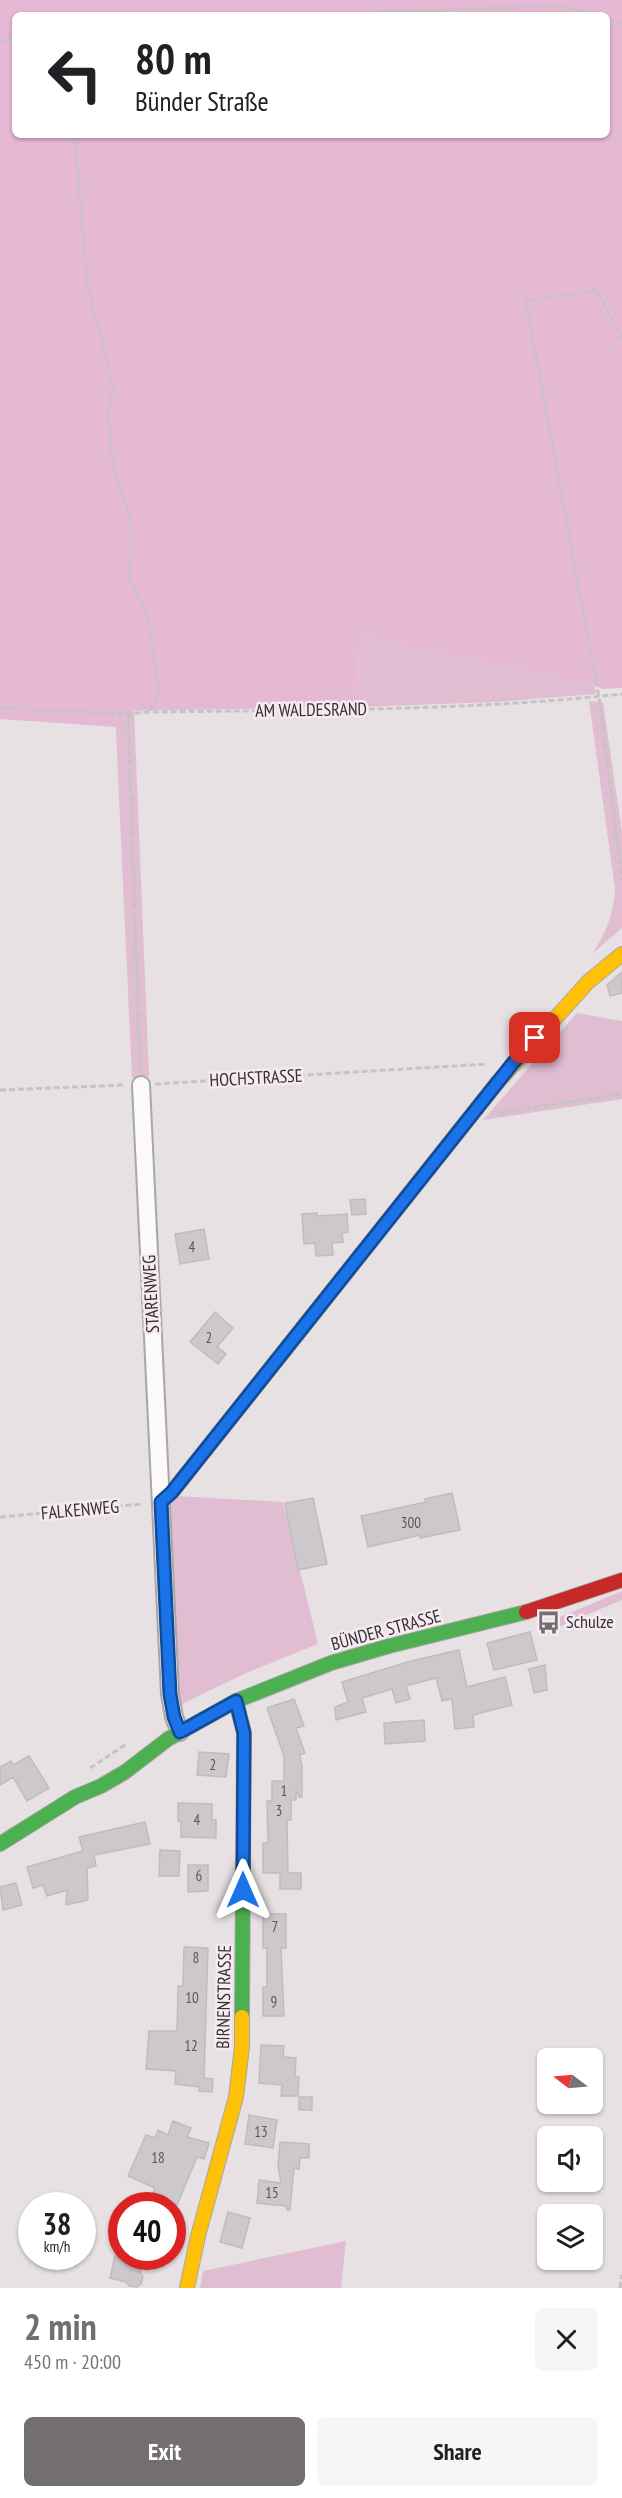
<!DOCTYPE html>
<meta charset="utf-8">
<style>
:root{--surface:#fff;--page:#f6f6f6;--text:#202124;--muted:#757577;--accent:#736e71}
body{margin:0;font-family:"PT Sans Narrow",sans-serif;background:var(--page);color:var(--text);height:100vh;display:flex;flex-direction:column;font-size:22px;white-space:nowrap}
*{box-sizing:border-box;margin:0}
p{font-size:20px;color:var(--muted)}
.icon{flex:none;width:33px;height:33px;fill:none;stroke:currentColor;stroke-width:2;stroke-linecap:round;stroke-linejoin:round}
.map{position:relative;height:2288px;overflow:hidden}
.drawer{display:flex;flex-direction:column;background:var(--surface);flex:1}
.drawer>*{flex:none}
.hud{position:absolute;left:12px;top:12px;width:598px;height:126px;border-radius:9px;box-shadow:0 2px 4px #0004;background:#fff;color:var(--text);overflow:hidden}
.needle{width:39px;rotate:286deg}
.tools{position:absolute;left:537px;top:2048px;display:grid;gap:12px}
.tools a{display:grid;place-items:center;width:66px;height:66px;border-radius:9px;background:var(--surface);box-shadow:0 2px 4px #0004;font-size:30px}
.speed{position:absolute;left:18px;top:2192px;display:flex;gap:12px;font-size:30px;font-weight:700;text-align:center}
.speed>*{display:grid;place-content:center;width:78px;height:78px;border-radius:50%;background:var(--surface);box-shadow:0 2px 4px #0004;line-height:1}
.speed small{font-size:15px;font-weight:400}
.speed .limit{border:9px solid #d22;background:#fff;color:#111}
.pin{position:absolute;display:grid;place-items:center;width:51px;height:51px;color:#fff;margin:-26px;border-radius:12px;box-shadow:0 3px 9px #0006}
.me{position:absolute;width:66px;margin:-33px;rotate:0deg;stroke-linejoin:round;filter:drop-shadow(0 0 4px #0008)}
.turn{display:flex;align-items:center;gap:21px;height:126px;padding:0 24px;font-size:27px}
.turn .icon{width:78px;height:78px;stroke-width:2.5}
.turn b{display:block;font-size:42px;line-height:51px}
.round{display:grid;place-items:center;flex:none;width:63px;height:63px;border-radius:9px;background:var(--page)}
.overview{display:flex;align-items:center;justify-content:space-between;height:102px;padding:0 24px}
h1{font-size:36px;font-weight:700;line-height:45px;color:var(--accent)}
.cta{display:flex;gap:12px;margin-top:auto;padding:12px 24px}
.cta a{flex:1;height:69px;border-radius:9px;background:var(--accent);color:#fff;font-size:24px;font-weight:700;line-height:69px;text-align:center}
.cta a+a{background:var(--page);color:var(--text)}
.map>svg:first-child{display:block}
.green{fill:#e0bdd1}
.forest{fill:#e5b8d4;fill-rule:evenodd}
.building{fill:#cdc8cb;stroke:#c0bcbe;stroke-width:1.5}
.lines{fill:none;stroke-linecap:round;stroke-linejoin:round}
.street-casing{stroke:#a9a5a8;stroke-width:20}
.fast-casing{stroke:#a9a5a8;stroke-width:16}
.slow-casing{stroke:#a9a5a8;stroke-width:16}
.jam-casing{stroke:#a9a5a8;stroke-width:16}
.path{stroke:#c6c3c6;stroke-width:3;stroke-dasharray:6 3;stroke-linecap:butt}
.street{stroke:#fbfafb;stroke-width:16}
.fast{stroke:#4caf50;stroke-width:14}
.slow{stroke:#ffc107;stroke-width:14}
.jam{stroke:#c62828;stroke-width:14}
.route-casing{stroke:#114b97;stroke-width:15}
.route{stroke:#1a73e8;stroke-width:10}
.labels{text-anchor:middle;stroke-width:5;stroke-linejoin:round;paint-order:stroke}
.number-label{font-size:15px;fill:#5b5659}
.street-label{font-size:18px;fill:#353033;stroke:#f7ebf2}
.poi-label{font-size:18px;fill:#353033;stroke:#f7ebf2;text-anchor:start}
</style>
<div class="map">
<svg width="622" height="2288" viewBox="0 0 622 2288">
<rect width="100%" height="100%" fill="#e7e1e4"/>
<path class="green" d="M357 635 594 685 596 694 494 702 358 707Z
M589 701 603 702 622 832V928L592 954C606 933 614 914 615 889Z
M134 710 149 1076 132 1078 115 711Z
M577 1013 622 1021V1099L483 1120Z
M176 1496 283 1502 318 1644 246 1673 180 1705 176 1687 167 1522 170 1507Z
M622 1591V1600L546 1632 553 1620Z
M346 2241 341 2288H200L203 2271Z"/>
<path class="forest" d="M0 0H622V688L602 689 594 685 357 635 358 707 115 711 116 727 0 719ZM15 15H608V135H15Z"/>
<path class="building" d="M622 972V993L610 996 607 985Z
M365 1199 366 1214 352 1215 350 1200Z
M317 1213V1216L347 1214 348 1232 342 1233 343 1242 332 1243 333 1255 316 1256 315 1243 304 1244 302 1214Z
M204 1229 209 1259 180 1264 175 1234Z
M215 1312 233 1328 217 1347 226 1354 218 1364 190 1342Z
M452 1493 460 1530 420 1538V1535L368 1547 361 1516 426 1502 425 1499Z
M313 1498 327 1564 298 1570 285 1503Z
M530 1632 537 1660 494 1670 487 1643Z
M459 1650 467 1687 505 1677 512 1705 473 1715 474 1727 455 1729 452 1699 442 1701 436 1678 406 1686 410 1699 396 1703 392 1689 362 1698 366 1712 336 1720 335 1707 348 1702 342 1682 411 1661Z
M545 1665 547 1690 534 1693 529 1669Z
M294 1699 304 1726 296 1728 305 1753 300 1755 302 1767V1797H299L296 1790V1800H291V1820H287L288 1873H301V1889H280V1873H263V1843H268L267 1801H272V1781H284V1756L267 1708Z
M424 1720 425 1741 385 1744 384 1723Z
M199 1752 229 1754 226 1777 197 1775Z
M29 1756 49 1788 27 1801 13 1777 0 1785V1767L11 1761 13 1765Z
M178 1803 212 1804V1820H216V1838L181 1837V1821H178Z
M145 1822 150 1844 94 1855 96 1866 87 1868 88 1900 66 1905 67 1890 47 1896 43 1885 33 1888 27 1867 83 1851 79 1837Z
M160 1850 180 1851 179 1876H159Z
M188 1865H208V1891L188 1892Z
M16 1883 22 1905 3 1910 0 1887Z
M263 1914H286V1948H281L284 2016H263V1987H267V1948H263Z
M184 1947 208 1948 204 2078 213 2079 212 2092 199 2091 200 2087 175 2084 176 2071 146 2069 149 2031H177L178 1986H183Z
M261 2045 284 2046 283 2057 296 2058 295 2076 299 2077 298 2096H281L282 2085 259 2083Z
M299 2097H312V2110H299Z
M249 2115 277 2120 273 2148 245 2144Z
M173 2121 191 2128 187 2137 209 2143 204 2159 197 2157 177 2205H148L155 2188 128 2176 146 2135 155 2138 158 2130 168 2135Z
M280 2142 309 2144V2158H300L299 2169 294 2168 290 2210H287L286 2206 257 2203 259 2180 281 2183 278 2166Z
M228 2212 250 2218 242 2248 220 2242Z
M115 2256H143L140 2272 143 2277 141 2284 137 2287 129 2286 126 2282 110 2278Z"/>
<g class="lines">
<defs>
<path id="street" d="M141 1085 170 1694 174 1717 180 1732"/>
<path id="fast" d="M161 1502 172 1492 497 1083
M236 1701 244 1733 242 2017
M0 1844 75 1797 101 1786 125 1772 168 1739 236 1701 331 1663 389 1646 526 1612"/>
<path id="slow" d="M497 1083 588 982 622 954
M187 2288 198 2236 236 2097 242 2047V2017"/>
<path id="jam" d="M526 1612 622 1580"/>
</defs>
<use href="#street" class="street-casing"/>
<use href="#fast" class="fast-casing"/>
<use href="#slow" class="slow-casing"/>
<use href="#jam" class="jam-casing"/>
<path class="path" d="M319 15 562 5 595 15
M608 19 622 23
M0 41 15 36
M78 135 75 138 87 282 113 387 108 416 113 463 127 507 131 527 130 581 146 614 151 637 159 695 149 712
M622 339 597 290 526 301 599 697 622 880
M0 708 128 714 149 712C307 710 465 711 622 694
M128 714 140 1071
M155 1084 487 1064
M0 1090 125 1085
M498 1113 622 1094
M0 1517 142 1504
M90 1768 125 1745
M620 2288 622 2275"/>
<use href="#street" class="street"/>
<use href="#fast" class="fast"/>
<use href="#slow" class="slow"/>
<use href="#jam" class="jam"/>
</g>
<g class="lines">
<defs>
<path id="route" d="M243 1890 244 1733 236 1701 180 1732 174 1717 170 1694 161 1502 172 1492 513 1063 535 1038"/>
</defs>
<use href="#route" class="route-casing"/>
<use href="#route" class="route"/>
</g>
<defs>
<symbol id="bus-bare" viewBox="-9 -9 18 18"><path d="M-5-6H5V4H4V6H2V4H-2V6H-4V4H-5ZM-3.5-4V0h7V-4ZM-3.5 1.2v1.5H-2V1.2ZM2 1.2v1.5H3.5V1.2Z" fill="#736e71" stroke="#f7ebf2" stroke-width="2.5" paint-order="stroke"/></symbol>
</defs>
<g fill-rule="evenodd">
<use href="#bus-bare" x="532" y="1606" width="33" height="33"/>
</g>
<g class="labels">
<g class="number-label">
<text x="192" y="1252">4</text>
<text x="209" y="1343">2</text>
<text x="411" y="1528">300</text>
<text x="213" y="1770">2</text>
<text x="284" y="1796">1</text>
<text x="279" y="1816">3</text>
<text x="197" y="1825">4</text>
<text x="199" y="1881">6</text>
<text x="275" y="1932">7</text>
<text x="196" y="1963">8</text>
<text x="192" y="2003">10</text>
<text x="274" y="2007">9</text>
<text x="191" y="2051">12</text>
<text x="261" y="2137">13</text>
<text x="158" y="2163">18</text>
<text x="272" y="2198">15</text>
</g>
<g class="street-label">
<text transform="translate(311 710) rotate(-1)" y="6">AM WALDESRAND</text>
<text transform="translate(256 1078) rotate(-3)" y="6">HOCHSTRASSE</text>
<text transform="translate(151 1294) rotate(-93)" y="6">STARENWEG</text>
<text transform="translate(80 1510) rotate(-5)" y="6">FALKENWEG</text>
<text transform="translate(386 1630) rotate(-15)" y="6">BÜNDER STRASSE</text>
<text transform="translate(224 1997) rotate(-89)" y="6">BIRNENSTRASSE</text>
</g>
<g class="poi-label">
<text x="566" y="1628">Schulze</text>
</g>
</g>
</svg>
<div class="tools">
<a><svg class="needle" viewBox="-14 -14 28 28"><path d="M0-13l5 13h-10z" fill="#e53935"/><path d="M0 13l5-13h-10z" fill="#757577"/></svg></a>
<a><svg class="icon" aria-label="sound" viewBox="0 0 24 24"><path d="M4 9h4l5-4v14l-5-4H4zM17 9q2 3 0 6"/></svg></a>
<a><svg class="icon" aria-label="layers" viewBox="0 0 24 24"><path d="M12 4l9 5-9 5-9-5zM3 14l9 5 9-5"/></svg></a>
</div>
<div class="speed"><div>38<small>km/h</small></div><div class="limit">40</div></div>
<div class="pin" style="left:535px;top:1038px;background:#d93025"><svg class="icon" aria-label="arrive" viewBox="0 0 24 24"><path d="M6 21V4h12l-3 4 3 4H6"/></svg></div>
<svg class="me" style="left:243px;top:1890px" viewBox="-20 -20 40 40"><path d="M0-17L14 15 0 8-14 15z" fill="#1a73e8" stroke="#fff" stroke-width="4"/></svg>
<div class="hud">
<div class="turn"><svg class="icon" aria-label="left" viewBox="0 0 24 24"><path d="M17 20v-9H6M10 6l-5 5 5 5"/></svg><div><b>80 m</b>Bünder Straße</div></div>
</div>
</div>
<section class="drawer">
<div class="overview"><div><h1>2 min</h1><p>450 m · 20:00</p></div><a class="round"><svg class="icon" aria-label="close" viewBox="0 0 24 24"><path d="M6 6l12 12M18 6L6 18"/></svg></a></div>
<div class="cta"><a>Exit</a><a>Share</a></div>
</section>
